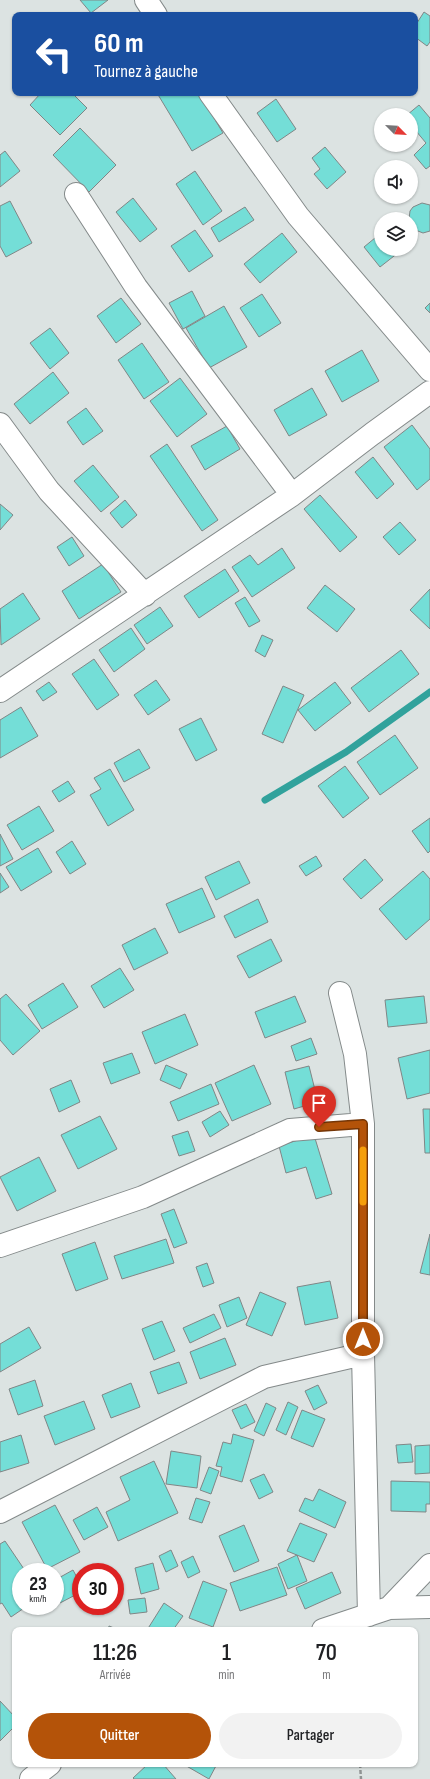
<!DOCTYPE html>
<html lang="fr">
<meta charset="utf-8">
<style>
:root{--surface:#fff;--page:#f2f2f2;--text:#202124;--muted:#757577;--accent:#b45309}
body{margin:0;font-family:"Sofia Sans Condensed",sans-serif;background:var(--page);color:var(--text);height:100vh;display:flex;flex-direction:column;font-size:15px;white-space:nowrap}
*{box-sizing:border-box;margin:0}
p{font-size:13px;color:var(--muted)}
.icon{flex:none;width:22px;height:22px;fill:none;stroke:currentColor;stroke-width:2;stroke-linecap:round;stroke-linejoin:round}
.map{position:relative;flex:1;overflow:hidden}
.sheet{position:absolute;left:12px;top:1627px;width:406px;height:140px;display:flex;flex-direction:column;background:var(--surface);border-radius:8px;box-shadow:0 1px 3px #0004}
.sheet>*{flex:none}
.hud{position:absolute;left:12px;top:12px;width:406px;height:84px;border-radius:8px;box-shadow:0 1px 3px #0004;background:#1a4fa0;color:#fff;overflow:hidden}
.needle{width:26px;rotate:114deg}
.fabs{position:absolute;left:374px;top:108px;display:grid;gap:8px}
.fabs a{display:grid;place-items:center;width:44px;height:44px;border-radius:50%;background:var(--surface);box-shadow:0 1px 3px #0004;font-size:20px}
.speed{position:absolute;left:12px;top:1563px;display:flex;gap:8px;font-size:20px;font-weight:700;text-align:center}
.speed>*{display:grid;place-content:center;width:52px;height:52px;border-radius:50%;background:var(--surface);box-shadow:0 1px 3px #0004;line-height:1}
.speed small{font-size:10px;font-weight:400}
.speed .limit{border:6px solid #d22;background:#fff;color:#111}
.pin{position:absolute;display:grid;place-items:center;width:34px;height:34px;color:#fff;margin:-41px -17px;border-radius:50% 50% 50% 0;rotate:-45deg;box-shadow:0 0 4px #0007}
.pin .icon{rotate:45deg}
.me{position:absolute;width:44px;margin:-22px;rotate:0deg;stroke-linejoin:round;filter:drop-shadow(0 0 3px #0008)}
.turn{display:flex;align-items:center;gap:14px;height:84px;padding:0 16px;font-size:18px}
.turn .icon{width:52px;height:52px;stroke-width:2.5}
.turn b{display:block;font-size:28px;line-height:34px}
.eta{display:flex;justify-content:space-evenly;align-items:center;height:68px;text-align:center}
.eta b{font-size:24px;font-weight:600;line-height:28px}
.action{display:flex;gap:8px;margin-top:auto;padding:8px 16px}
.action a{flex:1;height:46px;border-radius:24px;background:var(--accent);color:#fff;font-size:16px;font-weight:600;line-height:46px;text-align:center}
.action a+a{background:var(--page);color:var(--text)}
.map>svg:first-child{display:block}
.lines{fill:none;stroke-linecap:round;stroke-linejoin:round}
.stream{stroke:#31a29c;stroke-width:7}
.building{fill:#74ded7;stroke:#808686}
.street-casing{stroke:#848a8a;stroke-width:24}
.path{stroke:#8f9493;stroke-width:2.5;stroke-dasharray:4 2;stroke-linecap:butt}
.street{stroke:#fff;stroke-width:22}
.route-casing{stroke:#753606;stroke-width:10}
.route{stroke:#b45309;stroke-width:7}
.slow{stroke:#f59e0b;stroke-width:7}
</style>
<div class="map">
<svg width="430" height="1779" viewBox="0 0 430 1779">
<rect width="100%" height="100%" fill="#dce3e2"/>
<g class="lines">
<path class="stream" d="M265 800 346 752 430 692"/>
</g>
<path class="building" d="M80 0H108L91 13Z
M424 12 430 16V42L427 46 415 37V26Z
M41 93H72L87 108 60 135 30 105Z
M157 93H199L223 133 192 151Z
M276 99 296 129 277 142 257 113Z
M419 105 430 118V166L426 169 414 155 426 143 411 125V115H407Z
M80 128 116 165 89 192 53 155Z
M325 147 346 172 327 189 314 174 320 169 312 158Z
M5 151 20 171 0 187V155Z
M195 171 222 211 203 225 176 184Z
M133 198 157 229 140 242 116 212Z
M10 201 32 243 6 257 0 246V206Z
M422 203 430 205V231L423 233 413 229 411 226V219H409L410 211 413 207Z
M245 207 254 220 219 242 211 228Z
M195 230 213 256 189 272 171 246Z
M282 233 297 252 260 283 244 264Z
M381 233V249H403L380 267 364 247Z
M192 291 205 316 183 329 169 303Z
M262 294 281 323 259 337 240 308Z
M121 298 141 324 116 343 97 316Z
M430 303V313L425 308Z
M224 306 247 347 209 368 186 328Z
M50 328 69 353 50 369 30 343Z
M142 343 169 382 144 399 118 360Z
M362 350 379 381 342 402 325 371Z
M53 372 69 393 30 424 14 404Z
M180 378 207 414 177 437 150 401Z
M312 388 327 415 289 436 274 410Z
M86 408 103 431 83 445 67 422Z
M412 425 430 449V479L417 490 384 447Z
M227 426 240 449 205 470 191 446Z
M167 444 218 520 202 531 150 456Z
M373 457 394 484 377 499 355 472Z
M93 465 119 497 101 512 74 481Z
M320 495 357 537 340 552 304 509Z
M125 500 137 515 122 528 110 513Z
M0 504 13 515 0 530Z
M400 522 416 540 399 555 383 537Z
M72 537 84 556 69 566 57 547Z
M282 548 295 568 252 597 232 567 250 555 258 565Z
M103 564 121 592 79 619 62 591Z
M225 569 239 591 199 618 184 596Z
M325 585 355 609 337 632 307 608Z
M430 589V629L410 610Z
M23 593 40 619 1 645 0 609Z
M245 597 260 621 249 627 235 603Z
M160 607 173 626 147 644 134 625Z
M131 628 145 649 114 672 99 650Z
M262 635 273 640 265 657 255 651Z
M401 650 419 674 369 712 351 688Z
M94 659 119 695 97 710 72 674Z
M156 680 170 700 148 715 134 695Z
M49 682 57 692 43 701 36 691Z
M335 682 351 703 315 731 298 710Z
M283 686 304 695 283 743 262 734Z
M21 707 38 736 0 758V720Z
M201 718 217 750 196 761 179 729Z
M395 735 418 768 380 795 357 762Z
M139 749 150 768 124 782 114 763Z
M345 766 369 798 343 818 318 786Z
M110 769 134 810 108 826 90 795 101 789 94 778Z
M68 781 75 792 59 802 52 791Z
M39 806 54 831 22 850 7 825Z
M430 818V851L428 853 412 831Z
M0 834 13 859 0 866Z
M72 841 86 864 70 874 56 852Z
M38 848 52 872 21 891 6 867Z
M316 856 322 866 306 876 299 866Z
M365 859 383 880 361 899 343 879Z
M239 861 250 883 216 900 205 877Z
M423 871 430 879V919L406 940 379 909Z
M0 873 9 887 0 893Z
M202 888 215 917 179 933 166 904Z
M258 899 268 922 235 938 224 916Z
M155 928 168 953 134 970 122 945Z
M271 939 282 961 249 978 237 956Z
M120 968 134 990 104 1008 91 986Z
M63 983 78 1007 42 1029 28 1005Z
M6 994 40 1031 13 1055 0 1040V999Z
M295 996 306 1022 265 1038 255 1012Z
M424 996 427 1023 388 1027 385 1000Z
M185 1014 198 1045 155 1064 142 1032Z
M311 1038 317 1054 296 1061 291 1046Z
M430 1050V1093L407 1099 398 1058Z
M132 1053 140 1073 111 1084 103 1063Z
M166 1065 187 1074 180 1089 160 1080Z
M254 1065 271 1104 232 1121 215 1083Z
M309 1066 318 1102 294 1109 285 1072Z
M71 1080 80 1102 59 1112 50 1089Z
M211 1084 219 1104 178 1121 170 1102Z
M423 1109H430V1153H425Z
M220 1111 229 1125 210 1137 202 1122Z
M100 1116 117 1149 78 1169 61 1135Z
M188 1131 195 1151 179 1156 172 1136Z
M314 1135 332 1194 316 1199 306 1167 286 1173 279 1146Z
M39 1157 56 1191 17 1211 0 1177Z
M174 1209 187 1243 174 1248 161 1214Z
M430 1234V1275L420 1273Z
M166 1239 174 1263 122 1279 114 1256Z
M95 1242 108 1279 76 1291 62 1254Z
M207 1263 214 1283 203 1287 196 1267Z
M330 1281 338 1318 305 1325 297 1287Z
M260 1292 286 1303 272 1336 246 1325Z
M239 1297 247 1318 227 1327 219 1305Z
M214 1314 221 1328 190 1343 183 1328Z
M162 1321 175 1351 154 1360 142 1329Z
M29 1327 41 1348 0 1372V1344Z
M225 1338 236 1365 200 1379 190 1352Z
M179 1362 187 1383 158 1394 150 1372Z
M35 1380 43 1406 18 1415 9 1389Z
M131 1383 140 1407 111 1418 102 1395Z
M318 1385 327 1403 314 1410 305 1391Z
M84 1401 95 1429 55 1445 44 1416Z
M288 1402 298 1407 286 1435 276 1430Z
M266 1403 276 1408 264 1436 254 1431Z
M246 1404 255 1422 241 1429 232 1410Z
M302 1410 325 1419 313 1447 291 1438Z
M233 1434 254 1440 242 1482 220 1476 222 1467 216 1466 223 1442 231 1444Z
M21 1435 29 1463 0 1472V1442Z
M411 1444 413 1462 398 1463 396 1445Z
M430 1445V1473L415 1474V1446Z
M171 1451 201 1456 197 1488 166 1484Z
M154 1461 178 1513 118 1541 106 1512 130 1500 120 1477Z
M209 1467 219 1471 211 1494 200 1490Z
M264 1474 273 1492 259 1499 250 1480Z
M391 1481 430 1482V1504H426V1512L391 1511Z
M319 1489 346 1502 335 1528 299 1511 305 1498 313 1501Z
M196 1498 210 1502 202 1523 189 1519Z
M55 1505 80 1552 47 1569 22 1522Z
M97 1507 108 1527 84 1540 73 1520Z
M300 1523 327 1534 314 1562 287 1551Z
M244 1525 259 1561 234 1572 219 1536Z
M5 1541 26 1572H21V1606H27L11 1617 2 1603 0 1604V1544Z
M171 1550 178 1566 166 1572 159 1556Z
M297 1555 307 1581 288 1589 278 1564Z
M193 1556 200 1572 188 1578 181 1562Z
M153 1563 159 1589 141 1594 135 1568Z
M277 1567 287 1595 240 1611 230 1583Z
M73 1570 81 1585V1592L60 1603 55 1593V1580Z
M332 1572 341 1593 305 1609 296 1588Z
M203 1581 227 1590 213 1627 189 1618Z
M145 1598 147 1612 130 1614 128 1600Z
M164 1603 183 1616 173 1630H147Z
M109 1626 119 1630H108Z
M0 1701 15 1717V1726L0 1741Z
M148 1764H163L176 1779H134L133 1778Z
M183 1764H217L209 1779Z"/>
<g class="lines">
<defs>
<path id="street" d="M146 0 156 15
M210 93 298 216 430 370
M76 194 136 287 292 495
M0 424 49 491 145 595
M0 691 292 495 372 434 430 392
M340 993 355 1054 363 1124V1354L369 1615
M0 1246 143 1197 290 1130 363 1124
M0 1512 264 1377 363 1354
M389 1608 430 1565
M323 1630 389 1608 430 1607
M31 1779 50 1764"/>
</defs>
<use href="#street" class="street-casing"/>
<path class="path" d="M360 1764 361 1779"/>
<use href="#street" class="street"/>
</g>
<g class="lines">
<defs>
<path id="route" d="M319 1127 363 1124V1339"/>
</defs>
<use href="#route" class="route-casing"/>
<use href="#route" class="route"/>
<path class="slow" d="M363 1202V1150"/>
</g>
</svg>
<div class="fabs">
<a><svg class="needle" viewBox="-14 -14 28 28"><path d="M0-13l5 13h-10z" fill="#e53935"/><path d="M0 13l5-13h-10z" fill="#757577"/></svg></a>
<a><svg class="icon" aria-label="sound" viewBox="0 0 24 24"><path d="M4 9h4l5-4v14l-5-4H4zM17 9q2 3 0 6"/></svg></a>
<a><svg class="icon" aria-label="layers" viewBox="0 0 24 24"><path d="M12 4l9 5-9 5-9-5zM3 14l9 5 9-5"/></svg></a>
</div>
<div class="speed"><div>23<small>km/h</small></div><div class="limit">30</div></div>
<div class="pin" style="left:319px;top:1127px;background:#d93025"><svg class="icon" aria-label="arrive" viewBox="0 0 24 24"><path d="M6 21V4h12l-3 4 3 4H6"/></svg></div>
<svg class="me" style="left:363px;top:1339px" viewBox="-20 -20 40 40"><circle r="17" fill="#b45309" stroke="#fff" stroke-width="3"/><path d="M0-11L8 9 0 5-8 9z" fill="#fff"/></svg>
<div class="hud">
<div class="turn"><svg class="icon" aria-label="left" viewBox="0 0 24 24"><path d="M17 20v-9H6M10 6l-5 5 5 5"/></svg><div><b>60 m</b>Tournez à gauche</div></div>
</div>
<section class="sheet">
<div class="eta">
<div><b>11:26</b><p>Arrivée</p></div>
<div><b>1</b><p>min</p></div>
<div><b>70</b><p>m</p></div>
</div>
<div class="action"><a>Quitter</a><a>Partager</a></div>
</section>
</div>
